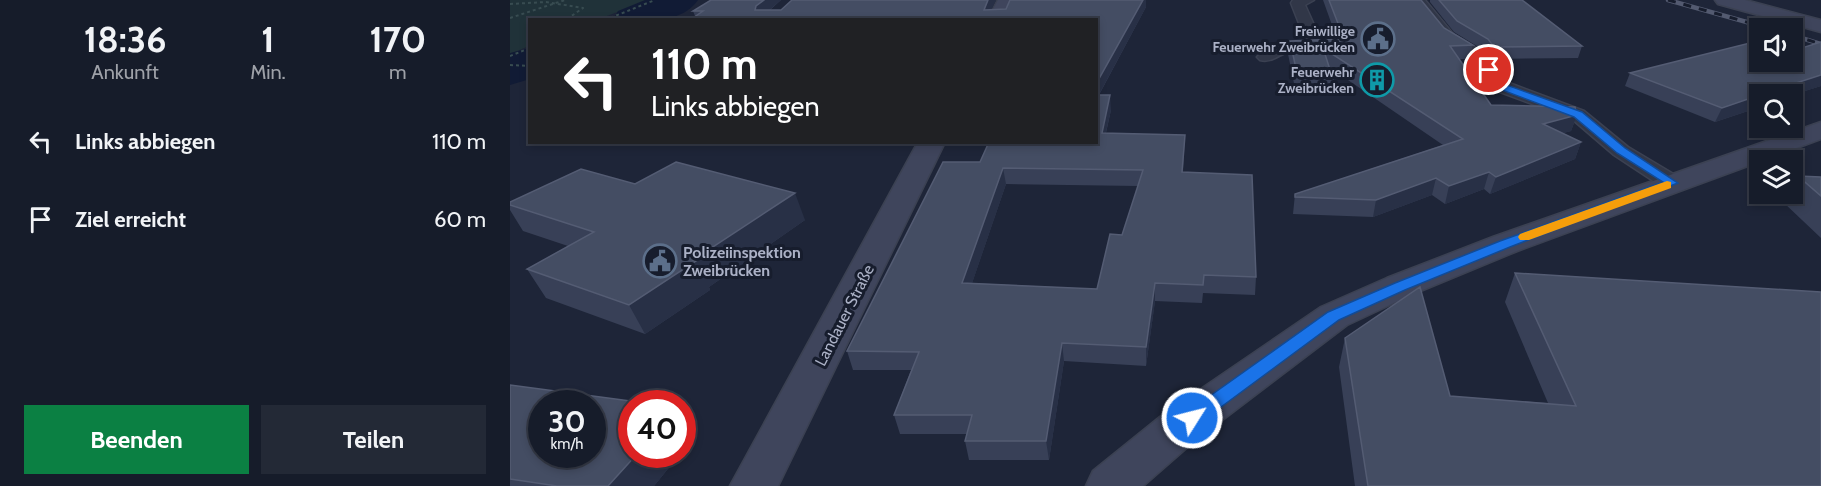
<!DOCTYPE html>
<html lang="de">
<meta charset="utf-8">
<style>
:root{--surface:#161c2a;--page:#232936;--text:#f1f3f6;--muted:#9ea1a8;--line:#353a47;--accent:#0b8043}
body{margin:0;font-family:Cabin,sans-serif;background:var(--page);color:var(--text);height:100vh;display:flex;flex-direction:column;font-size:22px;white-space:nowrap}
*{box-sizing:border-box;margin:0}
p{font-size:20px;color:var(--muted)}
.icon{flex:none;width:33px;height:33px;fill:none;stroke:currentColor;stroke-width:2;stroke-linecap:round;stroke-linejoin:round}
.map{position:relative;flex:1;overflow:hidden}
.side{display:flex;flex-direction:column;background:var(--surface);width:510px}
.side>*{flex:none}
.banner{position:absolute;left:18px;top:18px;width:570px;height:126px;border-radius:0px;box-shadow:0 3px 9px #0003,0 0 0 2px var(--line);background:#202124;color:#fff;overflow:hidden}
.fabs{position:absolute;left:1239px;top:18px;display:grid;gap:12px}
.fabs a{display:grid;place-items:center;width:54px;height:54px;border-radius:0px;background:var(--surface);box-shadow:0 3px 9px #0003,0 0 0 2px var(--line);font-size:30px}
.speed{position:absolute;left:18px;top:390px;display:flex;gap:12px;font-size:30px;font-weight:700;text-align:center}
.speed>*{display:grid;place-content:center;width:78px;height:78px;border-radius:50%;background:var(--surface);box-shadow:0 3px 9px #0003,0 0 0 2px var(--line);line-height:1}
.speed small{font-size:15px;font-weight:400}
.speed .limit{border:9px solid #d22;background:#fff;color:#111}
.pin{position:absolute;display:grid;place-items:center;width:51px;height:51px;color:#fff;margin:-26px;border:3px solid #fff;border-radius:50%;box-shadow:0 2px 6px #0007}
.me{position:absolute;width:66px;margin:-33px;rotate:54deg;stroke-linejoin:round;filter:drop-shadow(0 0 4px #0008)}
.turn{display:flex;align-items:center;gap:21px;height:126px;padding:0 24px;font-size:27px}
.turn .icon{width:78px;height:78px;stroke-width:2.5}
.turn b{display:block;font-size:42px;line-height:51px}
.eta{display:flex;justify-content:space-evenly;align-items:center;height:102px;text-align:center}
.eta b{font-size:36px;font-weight:800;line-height:42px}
.primary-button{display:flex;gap:12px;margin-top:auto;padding:12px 24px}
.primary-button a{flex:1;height:69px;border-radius:0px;background:var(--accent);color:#fff;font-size:24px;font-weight:800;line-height:69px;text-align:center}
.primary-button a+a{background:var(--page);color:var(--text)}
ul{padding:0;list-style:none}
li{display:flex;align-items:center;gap:18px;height:78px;padding:0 24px}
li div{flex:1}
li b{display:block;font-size:22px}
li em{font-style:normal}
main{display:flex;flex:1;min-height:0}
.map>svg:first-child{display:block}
.green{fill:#203239}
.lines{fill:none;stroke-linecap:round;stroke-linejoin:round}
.river{fill:#111b35;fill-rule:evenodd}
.lane-casing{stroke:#3b4152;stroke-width:3}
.secondary-casing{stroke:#3b4152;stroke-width:3}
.path{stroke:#384c51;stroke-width:2;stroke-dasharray:3 3;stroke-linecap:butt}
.lane{fill:#313748;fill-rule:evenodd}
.secondary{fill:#3f455c;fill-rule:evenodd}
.rail-casing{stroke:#535a70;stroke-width:4.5}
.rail{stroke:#171d2d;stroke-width:3;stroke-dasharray:8;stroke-linecap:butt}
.wall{fill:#384057;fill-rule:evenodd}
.shaded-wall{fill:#283046}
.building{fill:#444d63;stroke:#545c73;stroke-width:1.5;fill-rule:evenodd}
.route{fill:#1a73e8;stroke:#114b97;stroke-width:1.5}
.slow{fill:#f59e0b}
.labels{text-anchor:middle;stroke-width:6;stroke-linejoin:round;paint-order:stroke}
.far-poi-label{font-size:14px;font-weight:bold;fill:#abb1c6;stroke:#171d2d;text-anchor:end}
.poi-label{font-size:16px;font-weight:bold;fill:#abb1c6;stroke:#171d2d;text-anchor:start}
.street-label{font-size:16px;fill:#abb1c6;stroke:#171d2d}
</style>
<main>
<section class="side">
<div class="eta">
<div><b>18:36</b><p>Ankunft</p></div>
<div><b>1</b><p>Min.</p></div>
<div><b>170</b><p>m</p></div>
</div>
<ul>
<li><svg class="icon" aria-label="left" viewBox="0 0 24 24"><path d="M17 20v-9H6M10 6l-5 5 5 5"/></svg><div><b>Links abbiegen</b></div><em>110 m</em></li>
<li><svg class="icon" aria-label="arrive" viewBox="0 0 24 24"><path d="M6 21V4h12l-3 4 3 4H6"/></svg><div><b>Ziel erreicht</b></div><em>60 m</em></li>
</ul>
<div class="primary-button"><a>Beenden</a><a>Teilen</a></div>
</section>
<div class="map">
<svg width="1311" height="486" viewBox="0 0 1311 486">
<rect width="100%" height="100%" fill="#1e2538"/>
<path class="green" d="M0 0H139L89 19 20 20 19 46 0 54Z"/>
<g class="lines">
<path class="river" d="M135 0H188C170 26 131 20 103 20L108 11Z
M20 48V79L0 85V53Z"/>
<defs>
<path id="lane" d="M783 0H804L795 5 813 45C804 53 789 49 778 52 768 55 761 63 750 60L747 57C759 44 779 43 796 41L781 3Z
M886 0H915L943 34 974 53 994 81 1074 111 1118 147 1170 178 1173 183 1170 188 1162 189 1154 188 1104 155 1062 119 982 89 963 59 933 40 905 5 892 4Z"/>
<path id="secondary" d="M488 0H506L496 20H477Z
M1205 0H1235L1311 20V32L1208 4Z
M1311 122V139L1007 251 903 294 837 325 682 443 633 486H576L583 471 650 417 811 307 877 278 983 237Z
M408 142H435L268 486H220Z"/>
</defs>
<use href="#lane" class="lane-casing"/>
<use href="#secondary" class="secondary-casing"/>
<path class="path" d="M0 4 36 2 73 8 60 17
M0 18 55 0
M95 20 145 0
M0 56 20 48
M0 65 20 66"/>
<use href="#lane" class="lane"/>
<use href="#secondary" class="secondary"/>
<defs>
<path id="rail" d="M1158 0 1258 28
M1282 35 1311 44"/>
</defs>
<use href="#rail" class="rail-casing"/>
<use href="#rail" class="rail"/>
</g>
<path class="wall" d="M201 0H271L260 10H271L282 0H486L481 9 636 7 589 95 601 110 596 133 675 135 673 172 746 277 745 295 693 293 692 303 645 301 636 366 554 361 539 460H459L455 441 457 434H390L384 415 401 370H343L337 351 470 162 586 20 185 16 183 11ZM496 184 628 186 612 235 587 289 462 283Z
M813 0H911L934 28 963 45 959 59H950L981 105 1067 115 1061 131 1053 133 1071 142 1065 159 980 194 974 189 935 204 922 195 863 217 783 214 785 194 933 145 819 67 823 79 821 93H786L778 54 780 41 827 39Z
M920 0H1012L1072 46 1068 58 981 59 975 51 944 32 920 2Z
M1311 42V86L1282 95V94H1250V107L1205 122 1115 86 1120 73 1250 62Z
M1288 176 1311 177V238L1273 202 1277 194H1282V185Z
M125 184 295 220 199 287 200 290 135 334 36 298 17 269 58 246 13 231 0 210V202Z
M1005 273 1311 486H845L829 367 835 338 940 396 1038 403 995 302Z
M0 385 122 454H170L144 486H0Z"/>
<path class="shaded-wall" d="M254 0H271L250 18 245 10 246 6Z
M478 0H486L477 20 474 10Z
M633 0H636V7L586 100V84Z
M1311 75V86L1282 95V94H1252Z
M600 95 601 110 592 149V133Z
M1250 95V107L1205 122 1212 108Z
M1067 115 1061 131 1028 140 1033 124Z
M1071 142 1065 159 980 194 986 177Z
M493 168 496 184 456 301 452 283Z
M979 172 974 189 935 204 939 186Z
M926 178 922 195 863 217 866 200Z
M285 193 295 220 199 287 200 290 135 334 119 305 183 260Z
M645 283V301L636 366V347Z
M552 343 554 361 539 460 536 441Z
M172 412 186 436 172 452Z
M127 454H170L144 486H98Z"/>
<path class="building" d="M201 0H254L246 6 245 10H271L282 0H478L474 10 496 9 500 0H633L586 84V20H180L193 11H183Z
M819 0H911L934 28 963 45 940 46 981 105 1065 107 1067 115 1033 124 1071 142 986 177 979 172 939 186 926 178 866 200 785 197V194L953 139 813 48 823 79 788 78 780 41 834 39Z
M929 0H1012L1072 46 984 47 978 39 947 21Z
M1311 42V75L1252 94H1250V95L1212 108 1120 73 1240 43 1250 46V62H1282V51Z
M586 95H600L592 133 675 135 672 172 742 175 746 277 694 275 693 285 645 283 636 347 552 343 536 441H455L462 415H384L409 352 337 351 433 162H470L479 142H586ZM493 168 633 170 612 235 600 234 587 289 452 283Z
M166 162 285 193 183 260 186 261 119 305 17 269 84 232 0 205V202L71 169 125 184Z
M1288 176 1311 177V196Z
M1005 273 1311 292V486H858L835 338 910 287 940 396 1066 406Z
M0 385 143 404H122V454H127L98 486H47L0 479ZM32 404H82V454H32Z"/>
<path class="route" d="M975 68H982L991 83 1072 112 1115 148 1168 183 1000 247 895 290 829 320 688 424 682 426 676 424 673 418 676 413 818 312 885 283 990 241 1153 182 1107 153 1064 117 984 87 974 70Z"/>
<path class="slow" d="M1157 181 1161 182V188L1019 240H1010L1008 237 1010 234Z"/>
<defs>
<symbol id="civic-ring" viewBox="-11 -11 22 22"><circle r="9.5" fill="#171d2d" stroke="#5c6f8a" stroke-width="1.5"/><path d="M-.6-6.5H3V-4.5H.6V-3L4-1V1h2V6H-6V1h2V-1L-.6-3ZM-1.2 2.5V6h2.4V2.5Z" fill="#5c6f8a"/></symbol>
<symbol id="building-ring" viewBox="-11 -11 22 22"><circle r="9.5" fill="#171d2d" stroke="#0f9aa8" stroke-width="1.5"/><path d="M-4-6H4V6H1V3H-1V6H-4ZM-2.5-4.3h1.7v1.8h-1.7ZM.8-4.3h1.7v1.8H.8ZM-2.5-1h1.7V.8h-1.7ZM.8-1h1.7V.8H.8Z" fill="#0f9aa8"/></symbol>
</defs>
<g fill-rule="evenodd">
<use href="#civic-ring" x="849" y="20" width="38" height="38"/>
<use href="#building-ring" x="848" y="61" width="38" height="38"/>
<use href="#civic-ring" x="131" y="242" width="38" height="38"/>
</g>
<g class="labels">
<g class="far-poi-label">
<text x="845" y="36">Freiwillige<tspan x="845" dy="16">Feuerwehr Zweibrücken</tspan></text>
<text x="844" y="77">Feuerwehr<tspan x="844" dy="16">Zweibrücken</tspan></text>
</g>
<g class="poi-label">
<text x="173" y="258">Polizeiinspektion<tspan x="173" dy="18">Zweibrücken</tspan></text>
</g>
<g class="street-label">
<text transform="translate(334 315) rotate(-63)" y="6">Landauer Straße</text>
</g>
</g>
</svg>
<div class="fabs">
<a><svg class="icon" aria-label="sound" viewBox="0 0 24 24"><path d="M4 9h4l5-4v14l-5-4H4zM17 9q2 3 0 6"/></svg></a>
<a><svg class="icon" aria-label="search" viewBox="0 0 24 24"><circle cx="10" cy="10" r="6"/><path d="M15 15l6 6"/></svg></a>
<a><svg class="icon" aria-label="layers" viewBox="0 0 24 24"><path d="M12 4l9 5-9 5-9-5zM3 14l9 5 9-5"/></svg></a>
</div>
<div class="speed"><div>30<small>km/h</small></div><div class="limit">40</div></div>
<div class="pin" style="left:979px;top:70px;background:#d93025"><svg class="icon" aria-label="arrive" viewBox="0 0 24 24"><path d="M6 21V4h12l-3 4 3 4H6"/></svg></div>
<svg class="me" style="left:682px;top:418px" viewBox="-20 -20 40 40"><circle r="17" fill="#1a73e8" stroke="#fff" stroke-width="3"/><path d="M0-11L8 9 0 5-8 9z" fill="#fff"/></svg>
<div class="banner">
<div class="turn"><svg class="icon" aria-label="left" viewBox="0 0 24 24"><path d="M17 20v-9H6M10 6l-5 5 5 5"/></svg><div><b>110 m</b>Links abbiegen</div></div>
</div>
</div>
</main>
